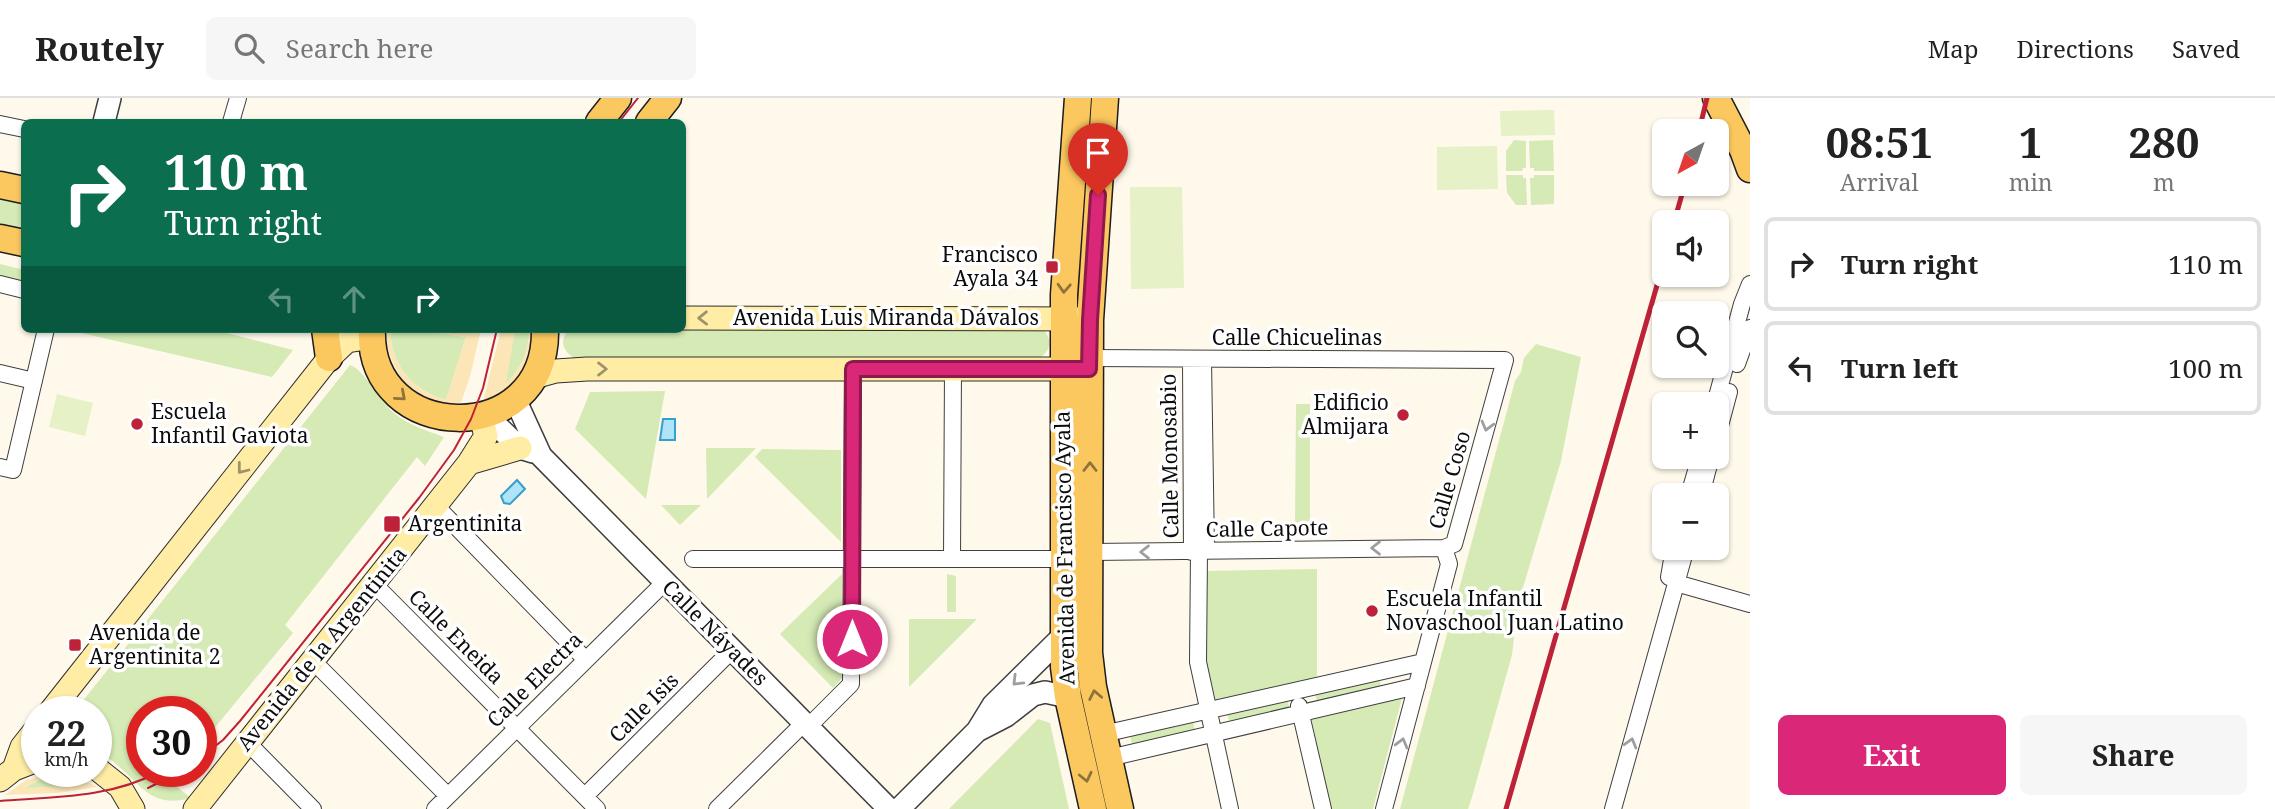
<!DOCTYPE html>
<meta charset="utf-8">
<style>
:root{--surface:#fff;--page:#f6f6f6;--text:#222;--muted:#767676;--line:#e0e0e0;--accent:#db2777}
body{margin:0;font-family:"Noto Serif",serif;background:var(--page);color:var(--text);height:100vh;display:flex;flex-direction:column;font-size:26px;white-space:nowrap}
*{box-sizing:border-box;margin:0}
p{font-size:23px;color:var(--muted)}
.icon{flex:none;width:38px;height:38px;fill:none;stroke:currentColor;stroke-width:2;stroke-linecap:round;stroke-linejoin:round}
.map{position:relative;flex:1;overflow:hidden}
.panel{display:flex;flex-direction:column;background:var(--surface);width:525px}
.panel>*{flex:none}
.guide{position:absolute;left:21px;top:21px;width:665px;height:214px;border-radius:10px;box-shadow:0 2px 5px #0004;background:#0b6e4f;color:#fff;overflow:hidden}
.needle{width:46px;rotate:220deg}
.fabs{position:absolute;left:1652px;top:21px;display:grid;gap:14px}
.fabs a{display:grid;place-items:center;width:77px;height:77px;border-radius:10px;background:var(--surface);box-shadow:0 2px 5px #0004;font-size:35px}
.speed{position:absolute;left:21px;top:598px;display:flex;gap:14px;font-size:35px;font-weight:700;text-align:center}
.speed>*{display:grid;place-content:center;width:91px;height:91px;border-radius:50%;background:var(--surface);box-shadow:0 2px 5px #0004;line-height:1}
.speed small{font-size:18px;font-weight:400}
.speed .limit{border:10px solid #d22;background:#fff;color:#111}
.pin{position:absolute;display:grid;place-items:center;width:60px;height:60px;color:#fff;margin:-72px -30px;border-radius:50% 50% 50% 0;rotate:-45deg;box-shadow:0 0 7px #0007}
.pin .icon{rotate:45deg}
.me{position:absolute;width:77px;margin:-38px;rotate:0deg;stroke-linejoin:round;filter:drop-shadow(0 0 5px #0008)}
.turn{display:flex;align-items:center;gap:24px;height:147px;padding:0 28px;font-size:32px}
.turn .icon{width:91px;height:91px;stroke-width:2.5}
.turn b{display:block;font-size:49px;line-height:60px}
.lanes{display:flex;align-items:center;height:66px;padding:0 28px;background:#0003;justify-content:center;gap:35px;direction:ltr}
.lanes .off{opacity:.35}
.eta{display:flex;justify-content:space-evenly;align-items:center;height:119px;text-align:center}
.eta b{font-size:42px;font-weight:700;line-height:49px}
.primary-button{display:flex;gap:14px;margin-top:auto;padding:14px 28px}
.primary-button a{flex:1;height:80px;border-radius:10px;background:var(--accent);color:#fff;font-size:28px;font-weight:700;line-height:80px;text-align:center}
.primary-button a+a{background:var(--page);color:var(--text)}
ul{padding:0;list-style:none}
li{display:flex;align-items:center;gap:21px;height:94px;margin:0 14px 10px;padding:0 14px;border:4px solid var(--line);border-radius:10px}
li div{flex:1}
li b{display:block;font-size:26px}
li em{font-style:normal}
header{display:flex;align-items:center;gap:42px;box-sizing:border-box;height:98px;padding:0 35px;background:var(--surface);border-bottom:2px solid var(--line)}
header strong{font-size:33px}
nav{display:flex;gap:38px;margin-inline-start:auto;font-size:24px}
.search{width:490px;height:63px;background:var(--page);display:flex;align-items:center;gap:18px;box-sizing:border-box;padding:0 24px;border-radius:10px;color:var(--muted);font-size:26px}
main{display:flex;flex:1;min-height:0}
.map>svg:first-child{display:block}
.green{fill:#d5eab5}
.sand{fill:#fce6b7;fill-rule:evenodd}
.pitch{fill:#e6f1c7}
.water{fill:#afe3f7;stroke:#35a0d0;stroke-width:2}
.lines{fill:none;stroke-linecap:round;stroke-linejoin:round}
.minor-casing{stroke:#3f3f3f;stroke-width:18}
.tertiary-casing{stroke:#3f3f3f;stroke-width:24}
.secondary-casing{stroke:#2e2e2e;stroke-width:25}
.primary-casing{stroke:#1d1d1d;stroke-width:29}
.minor{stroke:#fff;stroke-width:16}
.tertiary{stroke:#fff;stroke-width:21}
.secondary{stroke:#ffeda6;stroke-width:23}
.primary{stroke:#fbc75f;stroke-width:26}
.tram{stroke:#be2238;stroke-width:2}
.rail{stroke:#be2238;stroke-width:5}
.oneway{stroke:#8f733a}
.oneway2{stroke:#9e9368}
.oneway3{stroke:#9e9e9e}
.route-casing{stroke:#8e194d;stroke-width:18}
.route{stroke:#db2777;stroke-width:12}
.poi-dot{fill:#be2238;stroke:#fff;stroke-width:2.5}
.labels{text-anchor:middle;stroke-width:7;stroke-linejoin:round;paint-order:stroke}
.poi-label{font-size:21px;fill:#0c0c0c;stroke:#fff;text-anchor:start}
.street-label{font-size:21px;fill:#0c0c0c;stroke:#fff}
</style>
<header>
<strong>Routely</strong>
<div class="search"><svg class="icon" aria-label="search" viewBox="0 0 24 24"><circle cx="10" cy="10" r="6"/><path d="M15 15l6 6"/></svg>Search here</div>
<nav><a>Map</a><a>Directions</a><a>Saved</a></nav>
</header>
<main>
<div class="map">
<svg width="1750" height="711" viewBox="0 0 1750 711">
<rect width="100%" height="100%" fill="#fff9eb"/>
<path class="green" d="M1514 42 1526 43V70H1523L1522 73H1506V53Z
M1553 42 1554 73H1534V70H1530L1529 43Z
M1506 77H1523V80H1526L1527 107H1516L1507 95Z
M1534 77H1554V106L1531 107 1530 80H1534Z
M0 95 24 100V137L0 131Z
M0 166 24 172V184L0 178Z
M73 231H211L293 252 272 279 73 233Z
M390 231H409L466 239 446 302C412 292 391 267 390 231Z
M515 231H529C530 254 520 271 505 287Z
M569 231H1043C1054 243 1050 255 1036 262L581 263C566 258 556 245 569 231Z
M1536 246 1581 259 1561 363 1518 506 1512 557 1472 699 1468 711H1400L1515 283 1521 274 1524 260Z
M350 267C365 272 379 303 394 315 408 327 428 333 444 339L425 368 417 359 285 527 293 535 212 633 201 641V614H142V674H158L191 700C152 711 141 687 116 666 111 661 103 658 96 655V614H74Z
M665 293 646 401 575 331 590 294Z
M1296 306H1310V431H1295Z
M706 350H756L707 401Z
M762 351 841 352V444L755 359Z
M661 407H701L680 427Z
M1317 471V580L1216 603 1205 560 1206 473Z
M842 476V580L833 590 780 536Z
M947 476 956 478V514H947Z
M909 521H977L909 589Z
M1379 580 1382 592 1317 606 1315 594Z
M1287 600 1290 613 1230 627 1227 614Z
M1402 600 1373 711H1331L1311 620Z
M1038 621 1050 625 1069 711H949Z
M1193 623 1195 633 1132 647 1130 637Z
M58 680 75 683 83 687 22 691 39 682Z"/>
<path class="sand" d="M386 231H390C391 267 412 292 446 302L466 239 409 231H481L470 279 460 307C451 306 441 305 432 302 402 292 386 261 386 231Z
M501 231H515L506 286C521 270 529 254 529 231H533C526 269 520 287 483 304Z
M50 676 74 678 98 689 57 695 5 697 26 682ZM58 680 75 683 82 687 23 690 39 682Z"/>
<path class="pitch" d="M1554 12 1555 37 1501 38 1500 13Z
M1497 48 1498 91 1437 92V49Z
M1182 89 1184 190 1131 191 1130 89Z
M57 296 93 305 85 338 49 329Z"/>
<path class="water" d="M663 321H675V342H660Z
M517 382 525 391 510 406 504 405 501 398Z"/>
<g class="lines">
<defs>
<path id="minor" d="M231 24 238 0
M0 26 24 31
M0 186 24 192
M1089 260 1505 262 1454 446 1444 450 1091 454
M1191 261 1192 454
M1203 261 1206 452
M1737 266 1750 230
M0 275 34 283
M1715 306 1742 206 1750 186
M1717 339 1729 294
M0 369 13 372 46 231
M1689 397 1700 359
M1701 397 1711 359
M436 408 586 562
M1199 454 1198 564 1230 711
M693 461H1063
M952 461 953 270
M1669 479 1674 450
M1676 485 1750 506
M374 486 597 711
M313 563 448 698
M1299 608 1323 711
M808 629 851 586 853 270
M1103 636 1423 564
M248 645 313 711
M1109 660 1417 588
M585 698 732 552
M435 711 665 484
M717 711 804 625
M1384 711 1449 466 1444 450
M1613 711 1686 450"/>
<path id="tertiary" d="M104 24 110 0
M515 301 541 358 889 711
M486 317 520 350 533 354
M977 633 1006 618 1033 597 1045 594 1068 599
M899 711 977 633 993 607 1064 537"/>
<path id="secondary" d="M682 220 1080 221
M534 279 556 273 587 271H1080
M469 365 520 350
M50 614 329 260 347 243 372 239
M96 670 120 689 133 711
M14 671 22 649 37 630
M0 682 14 671 37 662
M195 711 469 365 486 338 481 319"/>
<path id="primary" d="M1078 0 1064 197V569L1068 599 1093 711
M1105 0 1090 222 1089 555 1093 589 1120 711
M1716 0 1743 52 1750 71
M599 24 618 0
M649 24 668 0
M0 87 24 92
M0 140 24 145
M325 231 329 260
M372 231C367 347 548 352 545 231"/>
</defs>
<use href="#minor" class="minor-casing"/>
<use href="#tertiary" class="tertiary-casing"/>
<use href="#secondary" class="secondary-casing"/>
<use href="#primary" class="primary-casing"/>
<use href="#minor" class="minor"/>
<use href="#tertiary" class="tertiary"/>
<use href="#secondary" class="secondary"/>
<use href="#primary" class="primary"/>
<path class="tram" d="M619 24 638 0
M201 659 223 642 240 623 419 400 454 352 471 321 483 290 497 231
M148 690 180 674
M0 703C53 699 111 700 158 674"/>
<path class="rail" d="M1699 33 1707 0
M1674 124 1685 86
M1506 711 1664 163"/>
</g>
<defs><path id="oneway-chevron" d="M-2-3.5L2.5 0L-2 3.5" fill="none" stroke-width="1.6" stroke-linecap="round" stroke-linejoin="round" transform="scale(1.75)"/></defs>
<g class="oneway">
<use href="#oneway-chevron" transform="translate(1064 190) rotate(93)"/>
<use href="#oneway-chevron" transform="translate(401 298) rotate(41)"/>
<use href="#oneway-chevron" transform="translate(1090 369) rotate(-90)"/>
<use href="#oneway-chevron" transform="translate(1095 597) rotate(-101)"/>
<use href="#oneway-chevron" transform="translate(1086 679) rotate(77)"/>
</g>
<g class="oneway2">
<use href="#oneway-chevron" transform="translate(703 220) rotate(179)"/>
<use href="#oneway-chevron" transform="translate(602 271)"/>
<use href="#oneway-chevron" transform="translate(242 371) rotate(128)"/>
</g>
<g class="oneway3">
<use href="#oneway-chevron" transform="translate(1487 328) rotate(105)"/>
<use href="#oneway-chevron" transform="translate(1376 450) rotate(180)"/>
<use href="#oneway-chevron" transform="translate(1145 454) rotate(180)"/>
<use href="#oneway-chevron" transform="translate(1017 583) rotate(135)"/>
<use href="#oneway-chevron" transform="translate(1402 645) rotate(-75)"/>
<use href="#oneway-chevron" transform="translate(1631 645) rotate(-74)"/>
</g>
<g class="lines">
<defs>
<path id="route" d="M852 541 853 271H1089L1090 222 1098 97"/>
</defs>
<use href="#route" class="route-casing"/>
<use href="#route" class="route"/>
</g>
<g class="poi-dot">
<rect x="1045" y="162" width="14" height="14" rx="3.5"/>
<circle cx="1403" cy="317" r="7"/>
<circle cx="137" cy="326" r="7"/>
<rect x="383" y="417" width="18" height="18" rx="3.5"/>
<circle cx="1372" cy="513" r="7"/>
<rect x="68" y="540" width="14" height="14" rx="3.5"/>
</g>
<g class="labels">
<g class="poi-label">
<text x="1038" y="164" text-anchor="end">Francisco<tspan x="1038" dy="24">Ayala 34</tspan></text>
<text x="1389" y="312" text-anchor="end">Edificio<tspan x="1389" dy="24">Almijara</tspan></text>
<text x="151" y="321">Escuela<tspan x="151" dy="24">Infantil Gaviota</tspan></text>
<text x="408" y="433">Argentinita</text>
<text x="1386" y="508">Escuela Infantil<tspan x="1386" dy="24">Novaschool Juan Latino</tspan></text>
<text x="89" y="542">Avenida de<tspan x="89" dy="24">Argentinita 2</tspan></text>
</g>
<g class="street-label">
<text x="886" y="227">Avenida Luis Miranda Dávalos</text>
<text x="1297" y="247">Calle Chicuelinas</text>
<text transform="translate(1170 358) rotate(-91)" y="7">Calle Monosabio</text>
<text transform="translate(1450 382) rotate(-74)" y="7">Calle Coso</text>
<text transform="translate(1267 431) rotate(-1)" y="7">Calle Capote</text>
<text transform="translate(1065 450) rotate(-91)" y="7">Avenida de Francisco Ayala</text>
<text transform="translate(715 535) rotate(45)" y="7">Calle Náyades</text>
<text transform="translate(456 539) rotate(45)" y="7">Calle Eneida</text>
<text transform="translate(322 551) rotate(-51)" y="7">Avenida de la Argentinita</text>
<text transform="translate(535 582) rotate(-45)" y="7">Calle Electra</text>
<text transform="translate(644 610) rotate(-45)" y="7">Calle Isis</text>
</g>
</g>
</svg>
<div class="fabs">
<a><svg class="needle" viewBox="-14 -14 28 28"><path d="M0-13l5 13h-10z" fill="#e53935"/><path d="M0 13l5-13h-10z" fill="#767676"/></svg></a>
<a><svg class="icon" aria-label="sound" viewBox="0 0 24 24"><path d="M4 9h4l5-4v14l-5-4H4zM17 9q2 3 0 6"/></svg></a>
<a><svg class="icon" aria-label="search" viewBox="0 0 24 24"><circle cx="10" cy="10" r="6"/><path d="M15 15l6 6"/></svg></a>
<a>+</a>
<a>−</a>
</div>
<div class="speed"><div>22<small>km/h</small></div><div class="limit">30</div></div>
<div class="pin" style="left:1098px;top:97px;background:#d93025"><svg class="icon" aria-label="arrive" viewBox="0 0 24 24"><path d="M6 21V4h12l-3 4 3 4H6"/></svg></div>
<svg class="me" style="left:852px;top:541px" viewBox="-20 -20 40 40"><circle r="17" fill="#db2777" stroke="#fff" stroke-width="3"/><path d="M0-11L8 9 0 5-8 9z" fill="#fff"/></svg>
<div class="guide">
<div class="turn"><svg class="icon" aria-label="right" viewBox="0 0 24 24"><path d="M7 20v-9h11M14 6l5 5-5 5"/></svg><div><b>110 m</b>Turn right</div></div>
<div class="lanes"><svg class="icon off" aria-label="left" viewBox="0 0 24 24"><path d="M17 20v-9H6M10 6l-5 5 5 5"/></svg><svg class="icon off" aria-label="ahead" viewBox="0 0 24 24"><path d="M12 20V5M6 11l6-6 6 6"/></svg><svg class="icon" aria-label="right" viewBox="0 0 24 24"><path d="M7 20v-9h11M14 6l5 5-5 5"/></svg></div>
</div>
</div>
<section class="panel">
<div class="eta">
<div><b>08:51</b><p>Arrival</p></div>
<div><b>1</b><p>min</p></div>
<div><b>280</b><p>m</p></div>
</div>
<ul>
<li><svg class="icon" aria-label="right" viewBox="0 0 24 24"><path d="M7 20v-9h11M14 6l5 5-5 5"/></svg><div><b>Turn right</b></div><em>110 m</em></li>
<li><svg class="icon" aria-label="left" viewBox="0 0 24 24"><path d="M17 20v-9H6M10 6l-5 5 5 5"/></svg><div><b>Turn left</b></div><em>100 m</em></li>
</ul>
<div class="primary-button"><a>Exit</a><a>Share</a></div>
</section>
</main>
